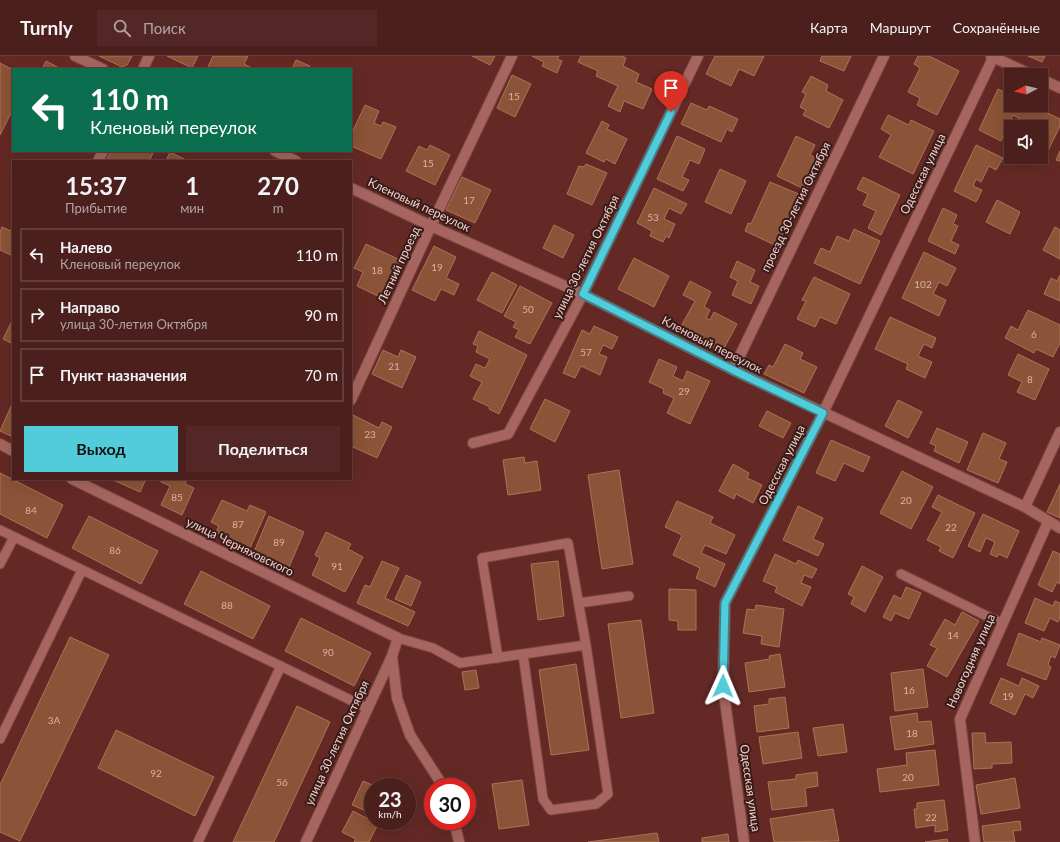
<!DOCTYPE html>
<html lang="ru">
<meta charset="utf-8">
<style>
:root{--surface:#4b1f1c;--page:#522725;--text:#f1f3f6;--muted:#b2a2a3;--line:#623d3b;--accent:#52cbda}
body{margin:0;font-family:Lato,sans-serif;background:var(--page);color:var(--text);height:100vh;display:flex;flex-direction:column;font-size:15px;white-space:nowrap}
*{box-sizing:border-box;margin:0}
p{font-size:13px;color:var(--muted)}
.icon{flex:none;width:22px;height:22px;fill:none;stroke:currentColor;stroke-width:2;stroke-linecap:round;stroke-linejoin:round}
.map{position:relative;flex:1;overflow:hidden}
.sheet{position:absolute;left:12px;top:104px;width:340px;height:320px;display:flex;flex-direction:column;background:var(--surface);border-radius:0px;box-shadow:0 4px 16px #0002,0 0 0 1px var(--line)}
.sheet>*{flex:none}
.guide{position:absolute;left:12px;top:12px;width:340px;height:84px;border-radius:0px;box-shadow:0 4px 16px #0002,0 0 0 1px var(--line);background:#0b6e4f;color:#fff;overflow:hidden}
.needle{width:26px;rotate:263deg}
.buttons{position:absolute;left:1004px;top:12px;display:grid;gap:8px}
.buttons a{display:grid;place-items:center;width:44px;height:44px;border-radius:0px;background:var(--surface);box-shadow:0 4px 16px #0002,0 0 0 1px var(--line);font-size:20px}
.speed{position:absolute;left:364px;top:722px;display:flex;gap:8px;font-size:20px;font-weight:700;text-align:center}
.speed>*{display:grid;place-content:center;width:52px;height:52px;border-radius:50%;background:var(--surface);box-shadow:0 4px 16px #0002,0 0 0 1px var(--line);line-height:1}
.speed small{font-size:10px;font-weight:400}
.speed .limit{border:6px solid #d22;background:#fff;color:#111}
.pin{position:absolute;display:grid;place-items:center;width:34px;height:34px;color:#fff;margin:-41px -17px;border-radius:50% 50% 50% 0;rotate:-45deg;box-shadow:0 0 4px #0007}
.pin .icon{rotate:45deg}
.me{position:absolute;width:44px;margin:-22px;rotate:1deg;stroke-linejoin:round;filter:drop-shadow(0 0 3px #0008)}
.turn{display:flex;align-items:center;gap:14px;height:84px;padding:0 12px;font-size:18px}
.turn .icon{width:52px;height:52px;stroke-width:2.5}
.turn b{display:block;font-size:28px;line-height:34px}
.eta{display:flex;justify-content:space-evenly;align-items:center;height:68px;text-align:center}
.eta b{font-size:24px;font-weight:700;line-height:28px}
.cta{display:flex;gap:8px;margin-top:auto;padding:8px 12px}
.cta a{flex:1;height:46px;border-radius:0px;background:var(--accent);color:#111;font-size:16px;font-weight:700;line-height:46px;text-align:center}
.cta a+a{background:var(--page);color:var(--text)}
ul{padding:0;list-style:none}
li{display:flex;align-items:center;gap:12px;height:54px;margin:0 8px 6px;padding:0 4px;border:2px solid var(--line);border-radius:0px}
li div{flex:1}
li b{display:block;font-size:15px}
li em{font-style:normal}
header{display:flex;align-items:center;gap:24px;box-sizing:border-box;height:56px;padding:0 20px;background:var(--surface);border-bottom:1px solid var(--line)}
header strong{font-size:19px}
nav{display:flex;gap:22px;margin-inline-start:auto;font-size:14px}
.search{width:280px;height:36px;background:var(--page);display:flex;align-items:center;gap:10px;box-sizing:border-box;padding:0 14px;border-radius:0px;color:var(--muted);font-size:15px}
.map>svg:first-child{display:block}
.building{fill:#8b5337;stroke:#ae7356}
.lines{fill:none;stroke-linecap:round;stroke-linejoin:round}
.service-casing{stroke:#7a4845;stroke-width:11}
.minor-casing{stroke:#7a4845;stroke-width:12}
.service{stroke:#a6655e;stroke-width:9}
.minor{stroke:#a6655e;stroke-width:10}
.route-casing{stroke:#35848e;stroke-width:10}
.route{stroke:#52cbda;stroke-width:7}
.labels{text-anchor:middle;stroke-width:4;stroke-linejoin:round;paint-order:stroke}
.number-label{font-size:10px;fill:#dab1a6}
.street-label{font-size:12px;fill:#f5d0cb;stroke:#371c1a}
</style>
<header>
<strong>Turnly</strong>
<div class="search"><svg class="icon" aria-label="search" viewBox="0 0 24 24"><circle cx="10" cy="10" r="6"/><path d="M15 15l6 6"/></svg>Поиск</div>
<nav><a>Карта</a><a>Маршрут</a><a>Сохранённые</a></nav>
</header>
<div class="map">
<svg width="1060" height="786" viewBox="0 0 1060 786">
<rect width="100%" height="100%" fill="#642925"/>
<path class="building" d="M99 0H132L127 9 122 11Z
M167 0H198L192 12Z
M213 0H248L244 8 252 12 251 13H207Z
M472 0H495L490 9Z
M532 0H559L557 3 562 5 557 17 542 10 544 6Z
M581 0H622L626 2 623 10 639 18 636 26 652 33 643 53 624 45 620 56 608 50 618 30 596 20 598 15 578 6Z
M715 0H764L754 20 739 13 731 30 706 18Z
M822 0H851L844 15 820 5Z
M918 0H929L959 15 937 59 917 49 920 42 908 36 920 12 914 8Z
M1028 0H1045L1042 6Z
M296 4 310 10 308 13H292Z
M46 5 61 13H42Z
M0 7 13 14V53L0 79Z
M512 19 531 28 515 61 497 52Z
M811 20 828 29 826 35 843 44 829 72 803 59 806 54 800 51 806 38 802 36Z
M998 33 1011 39V49H1031L1060 63V70L1046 99 1041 97V71H1035L1013 59 1001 85 979 74Z
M691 47 707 54 709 50 738 63 732 76 727 73 721 86 681 68Z
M365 49 379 55 374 67 381 70 383 66 396 71 381 103 351 90V79Z
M888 59 909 69 911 64 934 75 913 118 879 101 891 79 881 73Z
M602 65 609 69 607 73 627 83 615 108 606 103 604 106 586 97Z
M677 80 705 93 699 108 690 104 682 121 689 124 683 135 657 123Z
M796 80 815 89 810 99 821 104 806 134 777 120Z
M430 89 450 99 435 129 406 115 419 90 427 94Z
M976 89 1003 102 996 114 989 110 981 126 976 123 973 130 982 134 976 146 954 135Z
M111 95H154L149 105H106Z
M1060 95V105L1056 104Z
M170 96 188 105H166Z
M586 108 607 117 592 149 567 138 579 110 584 111Z
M720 113 746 125 731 158 705 146Z
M462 121 491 134 475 167 446 154Z
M863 121 900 139 881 179 868 172 876 155 863 149 868 138 857 133Z
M770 126 801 139 777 190 745 175 748 167 751 168Z
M654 132 687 148 681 158 669 152 664 163 675 168 669 182 666 180 663 186 650 180 652 175 637 167Z
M997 144 1020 156 1010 178 986 166Z
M943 152 957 159 953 168 958 170 951 185 959 189 955 198 928 185Z
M554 169 574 179 563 202 543 192Z
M2 171 13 176V200L0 194V176Z
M1055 171 1060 174V203L1043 194Z
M854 173 880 185 860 228 814 207 821 192 830 196 837 180 849 185Z
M366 188 400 204 382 242 357 230 363 216 354 212Z
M434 190 456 201 446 222 459 228 454 239 441 233 435 245 412 234Z
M924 196 956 212 947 230 939 226 933 238 946 244 939 260 902 242Z
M634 202 669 220 654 251 618 233Z
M737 205 755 214 750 226 759 230 751 248 732 239 738 225 730 221Z
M492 216 517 229 502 257 477 244Z
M1060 219V245L1044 238 1051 222 1057 225Z
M814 221 850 238 836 268 820 261 815 271 797 263 806 245 802 244Z
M690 225 711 236 704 251 710 254 706 262 710 264 714 256 737 268 722 296 679 274 695 245 683 239Z
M520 230 552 247 530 288 515 281 519 274 513 271 516 266 504 260Z
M1028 254 1060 269V287L1053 301 1036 293 1034 297 1005 282 1011 270 1018 274Z
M890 261 936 282 932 292 924 288 918 300 932 306 925 322 906 313 908 308 875 293Z
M13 263V288L3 283Z
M594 270 618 281 612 293 603 289 599 298 607 301 600 319 581 310 575 322 563 317 582 274 590 278Z
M479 275 527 299 499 358 489 353 490 351 473 343 482 326 470 320 476 308 485 312 490 303 476 296 478 290 473 288Z
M785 288 803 297 800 303 817 311 804 337 764 318 769 309 773 311Z
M383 294 398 301 401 294 416 301 402 332 372 318Z
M1018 298 1049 313 1035 344 1017 336 1022 326 1008 319Z
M659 303 677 311 673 320 683 325 687 315 710 325 690 368 667 357 674 342 663 337 664 333 649 326Z
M545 343 570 355 555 386 530 373Z
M898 344 922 356 908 382 885 370Z
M12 348H13V381L0 375Z
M767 355 791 367 783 382 759 370Z
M351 358 379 372 382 366 392 371 377 402 351 390 352 385 351 384Z
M937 372 968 386 959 407 934 395 936 390 930 387Z
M983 377 1006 387 999 403 1007 406 998 427 967 414Z
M831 384 870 401 863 416 844 407 835 425 816 417Z
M524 401 525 407 537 405 541 434 508 439 503 404Z
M733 408 749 417 747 422 762 429 753 447 736 438 734 443 719 435Z
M619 414 633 508 602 513 588 419Z
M902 415 933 431 911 473 880 457Z
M0 417 63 449 47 482 0 458Z
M111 423H146L140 436Z
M162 423H187L185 428 194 432 182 459 161 449 170 430 161 426Z
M1060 428V462L1047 456Z
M938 439 975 457 953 502 939 495 941 491 927 484 942 456 932 451Z
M222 444 247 455 250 449 266 456 250 492 216 476 219 470 211 466Z
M677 445 713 461 710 467 735 479 726 498 705 489 701 497 725 508 715 531 696 522 700 512 673 499 682 479 665 471Z
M798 450 823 462 813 483 824 488 818 500 783 484Z
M983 458 1019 475 1007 502 999 498 997 501 990 498 995 486 986 482 980 496 968 490Z
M89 460 158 495 141 528 72 492Z
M269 460 304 476 289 511 254 496Z
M326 476 351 488 348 493 363 501 345 536 312 519 320 502 315 499Z
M1053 495 1060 498V528L1057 526 1052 536 1038 529Z
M775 498 796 508 798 504 817 513 812 522 804 519 801 527 811 531 802 550 775 536 777 531 763 525Z
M382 505 399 512 385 542 415 556 408 570 357 547 365 529 370 531Z
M558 505 564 560 538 564 531 508Z
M862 510 883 521 865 556 851 548 854 541 848 538Z
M201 515 270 550 253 583 184 548Z
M406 519 421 526 411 550 395 543Z
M906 531 921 537 909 563 895 557 891 565 883 561 894 539 901 543Z
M669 533 696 534V574H678V565L669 564Z
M1035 542 1053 550 1055 545 1060 547V562L1058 566 1050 562 1044 575 1025 567Z
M756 549 784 553 779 591 761 588 762 580 743 577 747 553 755 554Z
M962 556 979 565 947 621 927 610 937 592 930 589 945 563 955 569Z
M301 562 371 597 354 630 285 595Z
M641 564 654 657 621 662 608 568Z
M1019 577 1041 586 1042 582 1060 589 1055 602 1051 600 1048 609 1051 611 1046 624 1007 609Z
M70 581 109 599 20 785 0 776V729Z
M780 598 785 631 749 636 745 607 770 603 769 600Z
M576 608 589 694 551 699 539 614Z
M923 613 928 651 895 655 891 617Z
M476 614 479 632 465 634 462 616Z
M1001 622 1019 630 1022 622 1039 630 1033 642 1025 638 1015 659 990 647Z
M785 641 789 672 757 676 754 650 769 648V643Z
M297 650 330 666 274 786H233Z
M917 657 918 666 931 665 934 688 895 694 890 661Z
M843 668 847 696 818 700 813 672Z
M116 674 214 721 195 760 98 712Z
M798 676 802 702 763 708 759 681Z
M972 677H985L986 687 1011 686 1012 707 992 708V712L974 713Z
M935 694 939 729 880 736 877 713 907 709 906 697Z
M817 716 818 730 805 732 807 750 772 754 768 726 796 723V719Z
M1015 722 1020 752 981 758 976 729Z
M522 724 529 769 499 773 492 728Z
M363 725 377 731H373V758L352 749Z
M380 726 392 731H378Z
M407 738 414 741 409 752 407 751Z
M944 744 948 774 935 776V769L916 772 914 753H917V747Z
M833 753 839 785 774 786 770 763Z
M353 755 378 768 369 786H354L356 783 342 776Z
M388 765H401L398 770Z
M1020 765 1021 774 1013 775 1015 786H984L982 770Z
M657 777 659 786H588Z
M728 778 729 786H702V782Z
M947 783 948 786H925Z"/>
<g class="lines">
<defs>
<path id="service" d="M0 474 367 652
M0 508 14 481
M901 518 1001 567
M579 547 629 540
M398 582 433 592 460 607 586 589
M498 602 482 502 568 487 586 589 608 738 596 748 551 754 543 743 523 598
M0 683 82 514
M198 786 281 610"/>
<path id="minor" d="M75 0 103 13
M991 0 1032 19
M143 13 149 0
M1041 23 1060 32
M275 95 296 105
M98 105 103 95
M351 132 431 170 583 238 733 314 1025 451 1060 472
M733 314 884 0
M351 344 431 170 512 0
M473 387 508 378 583 238 698 0
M0 388 13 395
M72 423 398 582 392 600 306 786
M1025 451 1060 376
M392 600 397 642 410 679 441 727 443 731
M454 765 459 786
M744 786 723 630 725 547 823 357 994 0
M975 786 960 663 1048 466"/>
</defs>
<use href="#service" class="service-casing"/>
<use href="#minor" class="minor-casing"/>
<use href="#service" class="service"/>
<use href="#minor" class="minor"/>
</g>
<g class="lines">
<defs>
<path id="route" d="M671 56 583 238 733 314 823 357 725 547 723 630"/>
</defs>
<use href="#route" class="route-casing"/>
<use href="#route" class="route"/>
</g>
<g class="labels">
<g class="number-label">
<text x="514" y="44">15</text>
<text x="428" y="111">15</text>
<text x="469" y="148">17</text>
<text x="653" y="165">53</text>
<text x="437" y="215">19</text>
<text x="377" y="218">18</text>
<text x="923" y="232">102</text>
<text x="528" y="257">50</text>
<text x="1034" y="282">6</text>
<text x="586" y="300">57</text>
<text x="394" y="314">21</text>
<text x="1030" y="327">8</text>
<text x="684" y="339">29</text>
<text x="370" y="382">23</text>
<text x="177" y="445">85</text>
<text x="906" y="448">20</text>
<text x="31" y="458">84</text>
<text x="238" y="472">87</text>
<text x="951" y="475">22</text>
<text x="279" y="490">89</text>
<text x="115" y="498">86</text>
<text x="337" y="514">91</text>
<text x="227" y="553">88</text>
<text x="953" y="583">14</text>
<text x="328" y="600">90</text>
<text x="909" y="638">16</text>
<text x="1008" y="644">19</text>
<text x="54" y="668">3А</text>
<text x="912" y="681">18</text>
<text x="156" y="721">92</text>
<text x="908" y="725">20</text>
<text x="282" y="730">56</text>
<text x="931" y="765">22</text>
</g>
<g class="street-label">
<text transform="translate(923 118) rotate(-64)" y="4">Одесская улица</text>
<text transform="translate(419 149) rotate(25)" y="4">Кленовый переулок</text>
<text transform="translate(796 151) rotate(-64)" y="4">проезд 30-летия Октября</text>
<text transform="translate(586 201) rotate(-64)" y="4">улица 30-летия Октября</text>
<text transform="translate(399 209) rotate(-65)" y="4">Летний проезд</text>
<text transform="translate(712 289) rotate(27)" y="4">Кленовый переулок</text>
<text transform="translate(782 409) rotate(-63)" y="4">Одесская улица</text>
<text transform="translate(240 491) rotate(26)" y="4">улица Черняховского</text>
<text transform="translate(971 605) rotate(-66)" y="4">Новогодняя улица</text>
<text transform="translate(337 687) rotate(-65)" y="4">улица 30-летия Октября</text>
<text transform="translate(750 732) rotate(82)" y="4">Одесская улица</text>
</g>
</g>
</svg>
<div class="buttons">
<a><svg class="needle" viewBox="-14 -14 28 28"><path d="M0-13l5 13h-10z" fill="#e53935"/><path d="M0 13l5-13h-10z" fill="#b2a2a3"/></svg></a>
<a><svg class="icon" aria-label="sound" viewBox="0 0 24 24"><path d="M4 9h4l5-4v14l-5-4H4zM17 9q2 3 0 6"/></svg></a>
</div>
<div class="speed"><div>23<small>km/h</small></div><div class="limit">30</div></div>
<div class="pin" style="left:671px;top:56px;background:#d93025"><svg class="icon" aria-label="arrive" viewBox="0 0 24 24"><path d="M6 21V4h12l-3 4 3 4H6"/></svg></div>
<svg class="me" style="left:723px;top:630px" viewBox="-20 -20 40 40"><path d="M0-17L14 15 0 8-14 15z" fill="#52cbda" stroke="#fff" stroke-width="4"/></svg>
<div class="guide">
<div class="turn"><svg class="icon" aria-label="left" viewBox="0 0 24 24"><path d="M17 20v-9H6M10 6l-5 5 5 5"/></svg><div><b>110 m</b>Кленовый переулок</div></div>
</div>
<section class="sheet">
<div class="eta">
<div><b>15:37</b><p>Прибытие</p></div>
<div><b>1</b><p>мин</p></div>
<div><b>270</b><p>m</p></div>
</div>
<ul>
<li><svg class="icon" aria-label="left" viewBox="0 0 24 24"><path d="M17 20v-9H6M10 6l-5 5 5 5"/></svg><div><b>Налево</b><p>Кленовый переулок</p></div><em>110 m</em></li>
<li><svg class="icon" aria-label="right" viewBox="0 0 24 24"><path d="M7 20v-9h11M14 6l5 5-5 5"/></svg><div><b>Направо</b><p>улица 30-летия Октября</p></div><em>90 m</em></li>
<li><svg class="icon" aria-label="arrive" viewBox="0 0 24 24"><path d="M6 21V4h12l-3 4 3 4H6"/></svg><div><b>Пункт назначения</b></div><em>70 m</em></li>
</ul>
<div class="cta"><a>Выход</a><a>Поделиться</a></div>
</section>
</div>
